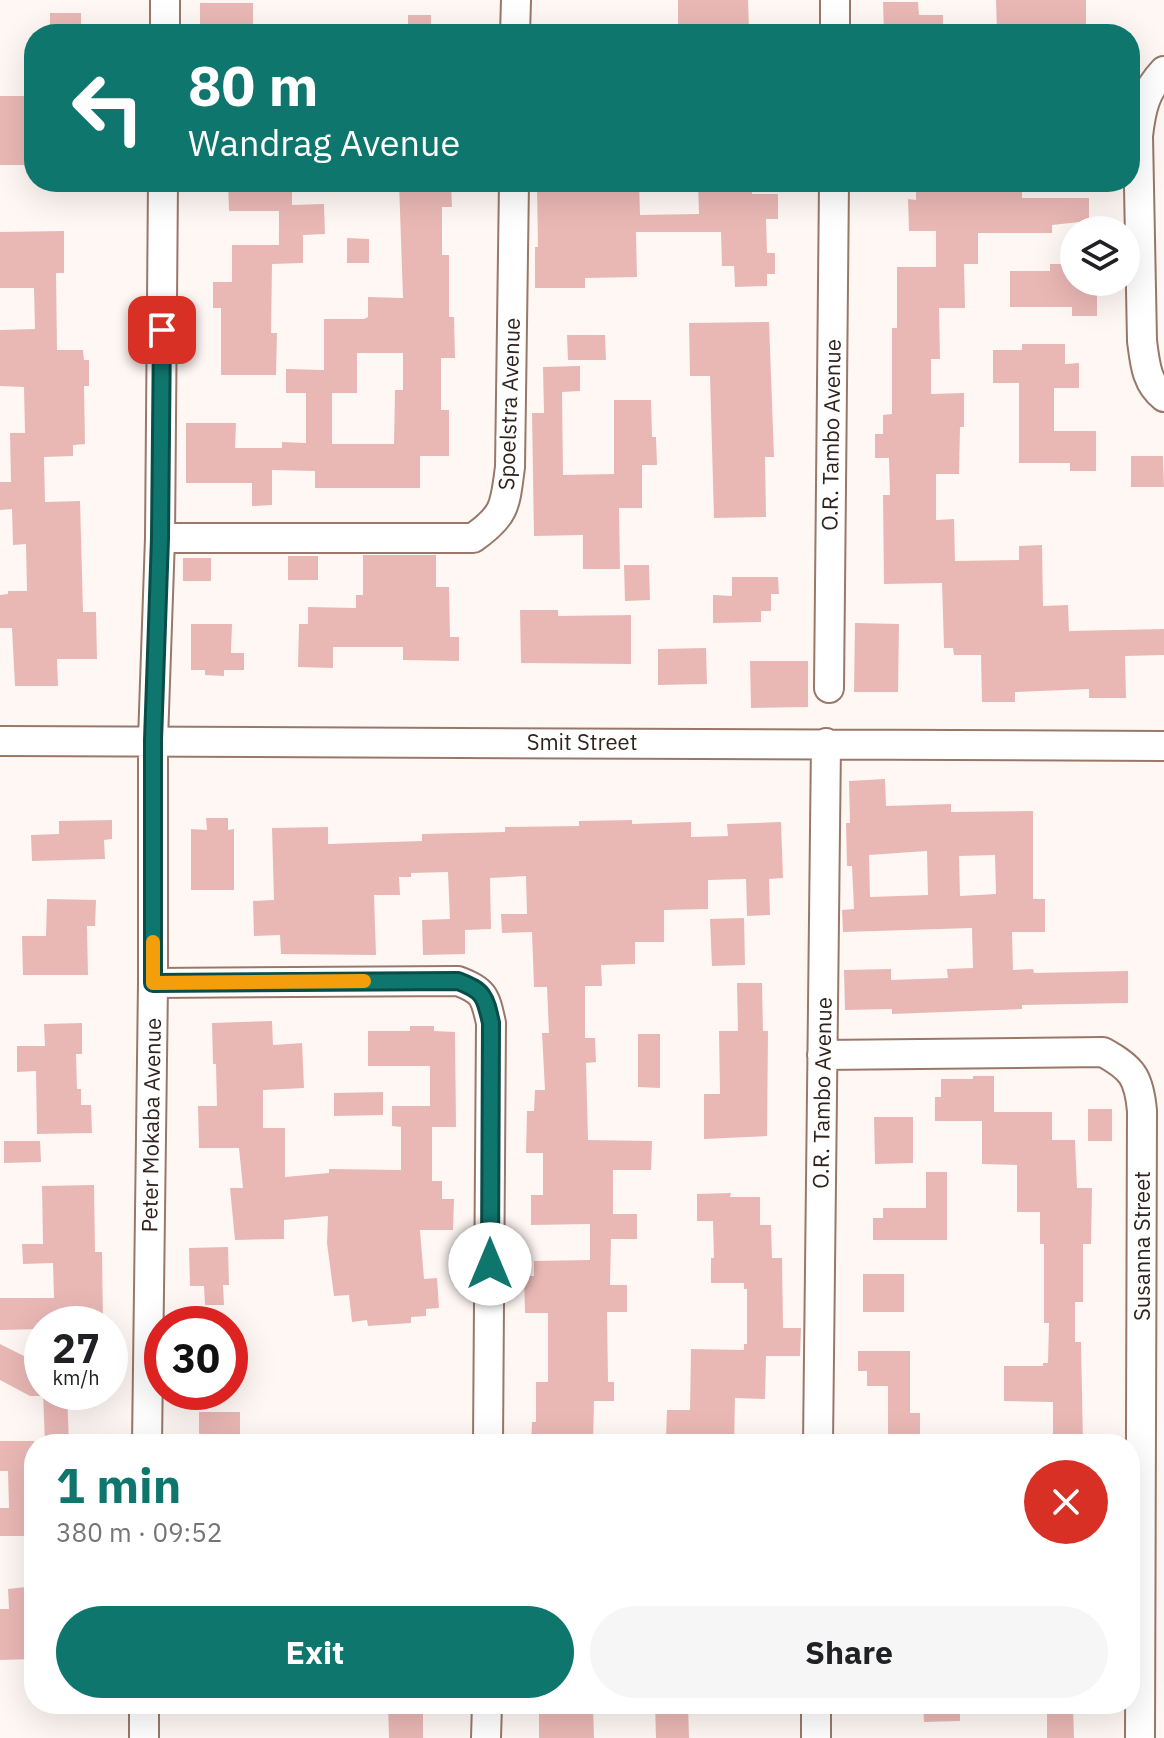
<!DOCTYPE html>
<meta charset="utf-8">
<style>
:root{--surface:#fff;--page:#f6f6f6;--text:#202124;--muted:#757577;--accent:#0f766e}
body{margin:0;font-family:"IBM Plex Sans",sans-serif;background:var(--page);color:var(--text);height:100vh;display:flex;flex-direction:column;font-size:30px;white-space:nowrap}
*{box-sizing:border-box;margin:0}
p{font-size:26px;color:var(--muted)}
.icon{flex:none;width:44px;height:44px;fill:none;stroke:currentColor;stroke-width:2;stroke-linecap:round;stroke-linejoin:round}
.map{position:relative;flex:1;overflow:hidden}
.panel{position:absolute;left:24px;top:1434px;width:1116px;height:280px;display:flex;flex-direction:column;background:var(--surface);border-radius:32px;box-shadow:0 8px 32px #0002}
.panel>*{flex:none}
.banner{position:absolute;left:24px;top:24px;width:1116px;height:168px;border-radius:32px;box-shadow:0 8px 32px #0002;background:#0f766e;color:#fff;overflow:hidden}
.controls{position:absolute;left:1060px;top:216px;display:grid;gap:16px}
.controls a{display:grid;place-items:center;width:80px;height:80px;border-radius:50%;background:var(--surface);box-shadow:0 8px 32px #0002;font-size:40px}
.speed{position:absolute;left:24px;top:1306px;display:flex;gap:16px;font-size:40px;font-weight:700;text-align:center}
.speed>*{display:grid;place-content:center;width:104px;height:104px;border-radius:50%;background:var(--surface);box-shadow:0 8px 32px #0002;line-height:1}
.speed small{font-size:20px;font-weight:400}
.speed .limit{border:12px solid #d22;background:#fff;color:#111}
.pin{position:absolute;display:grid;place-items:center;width:68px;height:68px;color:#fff;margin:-34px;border-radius:16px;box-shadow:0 4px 12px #0006}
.me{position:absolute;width:88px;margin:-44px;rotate:0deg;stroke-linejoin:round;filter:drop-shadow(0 0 6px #0008)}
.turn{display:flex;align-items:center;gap:28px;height:168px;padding:0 32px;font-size:36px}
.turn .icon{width:104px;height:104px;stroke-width:2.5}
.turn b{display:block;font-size:56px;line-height:68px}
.round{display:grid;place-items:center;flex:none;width:84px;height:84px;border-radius:42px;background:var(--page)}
.overview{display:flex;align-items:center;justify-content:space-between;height:136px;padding:0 32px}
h1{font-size:48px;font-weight:700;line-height:60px;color:var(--accent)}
.cta{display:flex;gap:16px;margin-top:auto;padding:16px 32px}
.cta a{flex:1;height:92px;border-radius:48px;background:var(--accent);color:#fff;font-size:32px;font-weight:700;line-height:92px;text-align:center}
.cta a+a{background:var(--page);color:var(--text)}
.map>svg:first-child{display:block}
.building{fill:#e9b8b5;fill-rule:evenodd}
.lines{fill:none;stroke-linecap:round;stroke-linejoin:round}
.minor-casing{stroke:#99786a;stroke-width:32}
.minor{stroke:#fff;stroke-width:28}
.route-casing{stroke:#0a4d48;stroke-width:20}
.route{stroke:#0f766e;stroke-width:14}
.slow{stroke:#f59e0b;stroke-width:14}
.labels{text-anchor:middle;stroke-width:6;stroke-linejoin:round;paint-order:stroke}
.street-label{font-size:22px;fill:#30231d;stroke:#fff}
</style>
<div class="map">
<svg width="1164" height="1738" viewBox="0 0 1164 1738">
<rect width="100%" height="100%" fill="#fff7f4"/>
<path class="building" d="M678 0H748L749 30H738V34L678 31Z
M996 0H1086V33L997 34Z
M883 2H918L919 15H943V34H884Z
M200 3H253V34H218L217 31H200Z
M50 13H81V34H50Z
M408 15H431V34H408Z
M0 96H34V165H0Z
M228 182H292V205L324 204 325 234 303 235V263L272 264 271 333H277L276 375H221V308H213V282H232V245H279V211H229Z
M399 182H451L452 207H442V255H449V317H454L455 358H441V410H449V456H420V488H315V471L272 470V505L252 506V483H186V423H236L235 448H282V442L306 443V393H286V369L324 370V319H364L368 317V297L403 298ZM357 353H403V390H395L394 444H332V393H357Z
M585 182H639L640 215 699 214 698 182H752V194H778V219H766L767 253H775V274H767V286L735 287 734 266H722L721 232H636L637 277 585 278V288H535V247H538L537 186 585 185Z
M916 182H1022V198H1089V221L1052 225V233H978V264H964L965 308H939L940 359H931V394L964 393V427H960L959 474H936V520L954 519 955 561 1019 560V546L1042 545 1043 606 1068 605 1069 631 1164 629V655L1125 656 1126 698H1089V689L1015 692V702H982L981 655H954L953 648H944L942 583 884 584 883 495H890L889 458H875V434H883V415L892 414V328H897V267H936V231H909L908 199 916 200Z
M64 231V273H56L57 350H83L84 360H89V386H84L85 444 73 445V456L44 457 45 502 80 501 83 612H96L97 659H57L58 686H15L12 628H0V595L8 594V591H27L26 544 13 545 12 509 0 510V482H11L10 433H25L24 387 0 386V330L35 329 34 288H0V232Z
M347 238 369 239V263H347Z
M1050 264H1069V271H1074V282H1097V316H1072V307H1010V271H1050Z
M769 322 774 457H765L766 517 714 518 710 376H690L689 323Z
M567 335H605L606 360H568Z
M1022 344H1065V364L1079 363V388H1054V431H1096V471H1070V463H1019V383H993V350H1022Z
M580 366V391L562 392 563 475 614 474V400H651L652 437H656L657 465H642V508H619L620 569H583V535L534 536 532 413H544L543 367Z
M1131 456H1163L1164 487H1131Z
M363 555H436V587H449L450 637H459V661L403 660V647H333V668L298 667 299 624H308V607L356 608V595H363Z
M288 556H318V580H288Z
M183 558H211V581H183Z
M624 565H649L650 600 625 601Z
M732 577H778L779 594H771V611H761V622L713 623V595L732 596Z
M520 610H558V616L631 615V664L521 663Z
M855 623 899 624 898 692H854Z
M191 624H232L231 653H244V670H224V676L205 675V670H191Z
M706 648 707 684 658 685V649Z
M750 661H808V707L751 708Z
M885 779 886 806 951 804V812L1033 811V899H1045V932H1012L1013 970 1033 969 1034 973 1128 971V1003L1022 1005V1009L892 1014V1009L845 1010 844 970 891 969V980L948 978 947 969 973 968 972 928 843 932 842 910 854 909 852 866H847L846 823H850L849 781ZM927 851 928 895 870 897 869 855ZM995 855 996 894 960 896 959 856Z
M206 818H228V830L234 829V890H191V829L207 830Z
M112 820V839L104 840 105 859 32 861 31 835 59 834V821Z
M632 820V824L691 822V837L728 836 727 824 781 822 783 878 769 879 770 915 747 916 746 879 708 880V909L664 910V942H635V964L601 965 602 986H585V1038H595L596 1062 586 1063 588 1140 652 1141 651 1170H613V1214H637V1239H611L610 1285H627V1312H607L608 1382H614V1401H594L593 1444H531L532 1422H536V1382H548V1313H525L524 1276H534V1261L590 1260V1224L531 1225V1195H543V1153H526L527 1111H534L535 1090H545L542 1033H549L547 987H534L532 932 502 933 501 914H527L526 876 490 878 491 929 465 930V954L423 955 422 920 450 919 448 872 411 873V877H399L400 895H374L376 955 281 954 280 935 254 936 253 901 274 900 272 828 328 827V844L422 841V834L505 832V827L579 826V821Z
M47 899 96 900 95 926H87L88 975H23L22 936H46Z
M744 918 745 965 712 966 710 919Z
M737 983H762L763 1031H768L767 1136 704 1139V1094H720L719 1031H738Z
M272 1021 273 1045 302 1043 304 1088 263 1090V1128H285V1177L329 1173V1169L401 1170V1127L392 1126V1106H430V1066H368V1031H410V1026H434V1031L455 1032 456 1127H432V1181H442V1199H454L453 1230H420L424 1279 437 1278 439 1308 426 1309V1316L411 1317V1323L368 1326 367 1320 352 1322 349 1295 334 1296 327 1243 328 1216 284 1220V1239L235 1240 230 1188H243L239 1148H199L198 1106H217L216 1064H213L212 1023Z
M82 1023V1054H76L77 1089H81V1105H91L92 1133 37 1134 36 1071 17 1072V1046H45L44 1024Z
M638 1034H660V1088L638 1087Z
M973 1076H994V1112H1052V1140H1075L1077 1188H1092L1091 1244H1083V1302H1075V1342H1081L1083 1444H1053V1402L1004 1401V1366H1043V1363H1048L1049 1323H1044V1244H1040V1212H1017V1165L982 1164V1121H935V1097H941V1079H973Z
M383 1092V1115L334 1116V1093Z
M1088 1109H1112V1141H1088Z
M874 1117H913V1163L875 1164Z
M4 1141H40L41 1162 4 1163Z
M926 1172H947V1240H873V1218H883V1208H926Z
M94 1185 95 1252H102L103 1321 48 1322V1324H42V1329L0 1330V1298H54L53 1263 23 1264 22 1244H43L42 1186Z
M731 1193 730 1197H760V1225H771L772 1258H782L783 1328H801L800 1356H766L765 1399 735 1398 734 1444H675V1436H666L667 1410H690L691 1349 744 1350V1344H747V1289H744V1283H711V1258H714L713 1221H697V1194Z
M228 1247 229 1285H223L224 1305H205L204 1286H190L189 1248Z
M863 1274H904V1312H863Z
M0 1344 42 1365V1396H30L0 1380Z
M858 1351H910V1413H920V1444H888V1386H867V1371H858Z
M43 1392H67L69 1444H45Z
M199 1412H240V1444H199Z
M0 1441H34V1536H0V1508H9L8 1471H0Z
M34 1586V1659L0 1660V1609H9L8 1589Z
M388 1704H423V1738H389Z
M539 1704H593L594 1738H539Z
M655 1704H688L689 1738H656Z
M923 1704H960V1721L924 1722Z
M1047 1704H1073L1074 1738H1047Z"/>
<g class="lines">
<defs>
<path id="minor" d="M165 34V0
M515 34 516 0
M835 34V0
M1164 71C1145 91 1141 109 1138 136L1142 341C1145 363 1146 383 1164 397
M160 538H473C506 515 505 505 510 467L514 182
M829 688 834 182
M0 741 1164 746
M153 983 458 981C484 991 485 996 491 1023L488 1444
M822 1055 1103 1052C1132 1068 1139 1077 1142 1111L1140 1738
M147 1444 153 983V740L160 538 163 182
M818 1444 826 743
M144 1738V1704
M486 1738 487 1704
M816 1738V1704"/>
</defs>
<use href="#minor" class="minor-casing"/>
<use href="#minor" class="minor"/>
</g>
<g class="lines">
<defs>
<path id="route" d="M162 330 160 538 153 740V983L458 981C484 991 485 996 491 1023L490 1264"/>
</defs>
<use href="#route" class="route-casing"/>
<use href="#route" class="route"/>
<path class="slow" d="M153 942V983L364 981"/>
</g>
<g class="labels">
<g class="street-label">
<text transform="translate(509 404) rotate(-88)" y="8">Spoelstra Avenue</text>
<text transform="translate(831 435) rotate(-89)" y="8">O.R. Tambo Avenue</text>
<text x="582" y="750">Smit Street</text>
<text transform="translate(822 1093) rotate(-89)" y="8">O.R. Tambo Avenue</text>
<text transform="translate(151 1125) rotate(-89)" y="8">Peter Mokaba Avenue</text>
<text transform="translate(1142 1246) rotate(-90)" y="8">Susanna Street</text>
</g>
</g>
</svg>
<div class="controls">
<a><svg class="icon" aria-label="layers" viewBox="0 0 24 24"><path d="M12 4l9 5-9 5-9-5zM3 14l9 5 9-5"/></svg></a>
</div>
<div class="speed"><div>27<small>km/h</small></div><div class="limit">30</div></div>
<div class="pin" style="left:162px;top:330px;background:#d93025"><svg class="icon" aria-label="arrive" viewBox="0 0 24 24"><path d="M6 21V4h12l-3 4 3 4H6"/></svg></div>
<svg class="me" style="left:490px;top:1264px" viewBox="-20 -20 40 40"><circle r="19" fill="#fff"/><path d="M0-13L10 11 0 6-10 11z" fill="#0f766e"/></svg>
<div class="banner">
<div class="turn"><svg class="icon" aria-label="left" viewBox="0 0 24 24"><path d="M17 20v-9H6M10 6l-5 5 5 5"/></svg><div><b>80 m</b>Wandrag Avenue</div></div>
</div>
<section class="panel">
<div class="overview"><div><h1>1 min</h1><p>380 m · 09:52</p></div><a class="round" style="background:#d93025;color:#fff"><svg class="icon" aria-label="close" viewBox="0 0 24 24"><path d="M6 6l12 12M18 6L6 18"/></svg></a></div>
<div class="cta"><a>Exit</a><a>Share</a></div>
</section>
</div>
